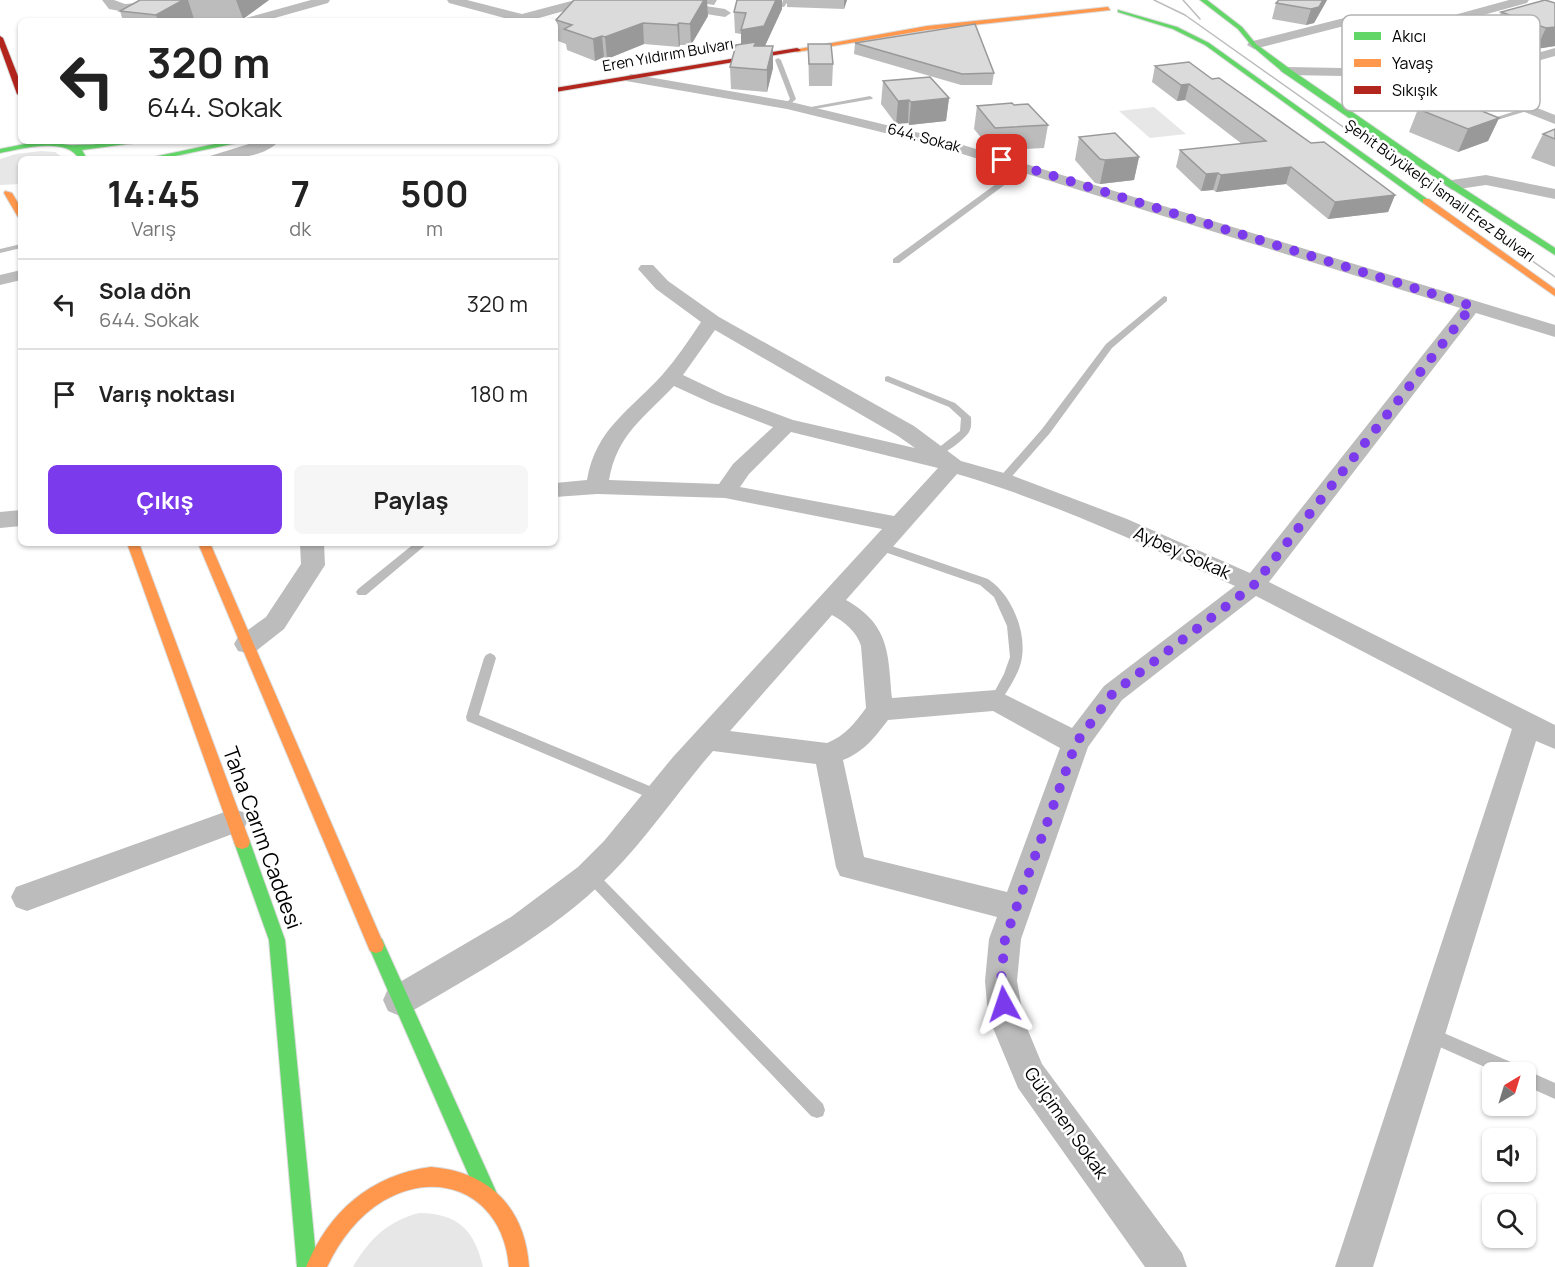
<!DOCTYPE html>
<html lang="tr">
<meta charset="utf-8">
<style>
:root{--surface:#fff;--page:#f6f6f6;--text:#222;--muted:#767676;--line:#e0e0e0;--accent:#7c3aed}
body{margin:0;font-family:Manrope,sans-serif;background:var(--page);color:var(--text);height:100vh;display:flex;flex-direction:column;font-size:22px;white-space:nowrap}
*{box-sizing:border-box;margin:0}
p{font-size:20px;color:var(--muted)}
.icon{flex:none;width:33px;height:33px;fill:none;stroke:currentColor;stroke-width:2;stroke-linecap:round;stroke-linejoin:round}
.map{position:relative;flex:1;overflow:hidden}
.details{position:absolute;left:18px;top:156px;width:540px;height:390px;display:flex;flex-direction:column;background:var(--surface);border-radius:9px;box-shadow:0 2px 4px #0004}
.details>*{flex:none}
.guide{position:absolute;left:18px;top:18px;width:540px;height:126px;border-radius:9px;box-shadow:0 2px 4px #0004;background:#fff;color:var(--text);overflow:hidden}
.needle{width:39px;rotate:38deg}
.controls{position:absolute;left:1482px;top:1062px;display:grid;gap:12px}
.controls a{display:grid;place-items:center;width:54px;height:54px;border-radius:9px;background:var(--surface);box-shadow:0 2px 4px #0004;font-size:30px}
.pin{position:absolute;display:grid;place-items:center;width:51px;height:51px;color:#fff;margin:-26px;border-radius:12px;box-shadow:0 3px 9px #0006}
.me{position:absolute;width:66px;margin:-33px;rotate:355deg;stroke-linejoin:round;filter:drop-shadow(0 0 4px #0008)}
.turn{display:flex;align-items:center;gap:21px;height:126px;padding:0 30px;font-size:27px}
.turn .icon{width:78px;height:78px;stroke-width:2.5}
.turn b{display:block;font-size:42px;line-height:51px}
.eta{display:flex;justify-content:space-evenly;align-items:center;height:102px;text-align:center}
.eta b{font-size:36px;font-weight:700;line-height:42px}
.primary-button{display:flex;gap:12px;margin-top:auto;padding:12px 30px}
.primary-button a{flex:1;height:69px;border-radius:9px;background:var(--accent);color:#fff;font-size:24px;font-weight:700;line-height:69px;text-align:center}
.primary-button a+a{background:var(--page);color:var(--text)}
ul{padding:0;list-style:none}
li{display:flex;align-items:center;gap:18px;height:90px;padding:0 30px;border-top:2px solid var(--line)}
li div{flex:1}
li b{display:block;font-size:22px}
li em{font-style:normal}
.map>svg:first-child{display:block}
.green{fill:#e7e7e7}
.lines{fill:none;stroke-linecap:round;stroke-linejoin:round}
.fast-casing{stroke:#dbdbdb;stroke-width:2}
.slow-casing{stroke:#dbdbdb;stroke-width:2}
.jam-casing{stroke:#dbdbdb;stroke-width:2}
.lane{fill:#bcbcbc;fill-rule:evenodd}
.street{fill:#bcbcbc;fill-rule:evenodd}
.fast{fill:#63d668;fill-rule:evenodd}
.slow{fill:#ff974d;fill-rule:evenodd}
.jam{fill:#b3261e;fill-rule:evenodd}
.tram{stroke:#bcbcbc;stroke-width:1.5}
.wall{fill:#bcbcbc}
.shaded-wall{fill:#999}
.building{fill:#dbdbdb;stroke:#999;stroke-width:1.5}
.route{stroke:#7c3aed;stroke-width:10;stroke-dasharray:0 18}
.labels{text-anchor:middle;stroke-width:5;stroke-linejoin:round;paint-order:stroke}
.far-street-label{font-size:15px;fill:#000;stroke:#fff}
.street-label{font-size:18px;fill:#000;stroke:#fff}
.near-street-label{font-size:21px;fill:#000;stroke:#fff}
.key{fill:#fff;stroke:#b2b2b2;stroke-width:1.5}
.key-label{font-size:16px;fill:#000}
</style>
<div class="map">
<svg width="1555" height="1267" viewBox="0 0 1555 1267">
<rect width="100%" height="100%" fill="#fff"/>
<path class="green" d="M1154 107 1186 134 1150 138 1119 111Z
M41 151 55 152 65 159H21V184L0 185V159L16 154Z
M419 1213C458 1213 475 1231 483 1267H353C369 1239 388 1221 419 1213Z"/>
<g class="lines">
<defs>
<path id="fast" d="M1200 0H1207L1242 27 1256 44 1290 69 1455 183 1555 248V255L1449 187 1284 73 1252 46 1238 29Z
M1118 10 1177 27 1209 43 1430 201 1423 203 1205 45 1173 29 1118 12Z
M40 141C53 141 65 146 77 145 97 145 117 141 138 141L134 143 82 150 87 159H79C67 136 20 149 0 153V149Z
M229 141H246L161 159H144Z
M242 835 248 837 250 842 285 940 317 1267H297L269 940 234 842 236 837Z
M376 937 382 939 494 1187 497 1194 494 1201 487 1204 480 1201 368 945 370 939Z"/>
<path id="slow" d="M1108 7 1110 10 927 30 797 52 793 50 927 26Z
M5 191 12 193 21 208V218L18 217 4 193Z
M1423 199H1429L1555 289V296L1423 203Z
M127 543H139L250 842 248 847 242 849 236 847 234 842Z
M198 543H210L384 945 382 951 376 953 370 951Z
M431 1167C490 1172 525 1208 529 1267H509C504 1198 443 1166 383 1201 357 1217 340 1240 327 1267H306C329 1212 370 1175 431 1167Z"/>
<path id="jam" d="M0 36 3 38 21 84V96L17 94 0 47Z
M797 48 801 50 799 51 555 92V88Z"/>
</defs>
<use href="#fast" class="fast-casing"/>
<use href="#slow" class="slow-casing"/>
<use href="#jam" class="jam-casing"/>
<path class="lane" d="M740 0 782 3 783 0H789L784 7 742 4 739 2Z
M778 58 781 60 796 99 787 107 784 105 790 99 775 60Z
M870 96 873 98 872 99 803 111 800 109Z
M1528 107 1530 108V110L1484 124 1481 122Z
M1022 165 1029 167 899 263H893V259Z
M21 244V248L0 253V249Z
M1164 296 1167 297V301L1112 348 1050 433 1007 482H999L998 480 999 478 1042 429 1106 344Z
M888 376 955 403 971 417C971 422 972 427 969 432 964 440 942 457 933 456V452L960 431 961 418 949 407 885 381V377Z
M880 542 988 579C1011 594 1026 630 1022 657 1020 673 1008 689 1000 703H992L990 700 1004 674 1010 657 1007 626 994 597 980 585 876 549 874 546Z
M415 543H428L366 595H358L356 592 358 589Z
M490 653 494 655 496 658 479 715 664 792 666 796 664 800 659 802 654 800 467 721 466 717 484 658 486 655Z
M590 869 595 871 823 1104 825 1110 823 1116 817 1118 811 1116 585 879 583 875 585 871Z
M1430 1027 1520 1066 1522 1071 1526 1070 1555 1083V1099L1526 1086V1072H1496L1424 1040 1422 1035 1424 1030Z"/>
<path class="street" d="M102 0H114L125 4 172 0H218L212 4 125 12 109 9Z
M311 0H330L328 3 264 21H244L246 18Z
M447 0H467L522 14 575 0H595L593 3 528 21H516L449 3Z
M638 0H667L725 9 731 13 725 17 644 4Z
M1509 0H1529L1527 3 1447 25 1352 24 1254 49 1247 45 1249 42 1352 16 1447 17Z
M1426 44 1487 67 1555 48V56L1469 80 1462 76 1472 71 1425 52 1408 57 1555 115V124L1394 61 1343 76 1287 75 1280 71 1287 67 1342 68Z
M631 74 787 101 940 138 1555 325V337L1476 313 1269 582 1555 725V749L1536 741 1373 1267H1335L1512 729 1256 596 1122 700 1088 747 1021 939 1017 981 1021 1004 1027 1028 1042 1064 1182 1253 1187 1267H1145L1018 1088 993 1028 987 1004 985 981 989 939 997 917 840 876 836 867 816 764 713 751C678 791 648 837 611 874 554 932 481 970 412 1011L400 1016 388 1011 383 1000 388 989 511 917 578 867 604 841 673 757 882 529 725 498 597 494 555 497V483L587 480C596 428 630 411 663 374 677 358 689 340 701 322L656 289 638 269 641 265H653L668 281 719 317 914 426 961 461 1011 475 1127 519 1250 573 1460 308 930 144 787 109 626 81 624 78ZM715 330 898 436 915 448 793 420 725 395 683 375ZM674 386 711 403 773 427 733 464 719 484 609 480C617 434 644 418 674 386ZM791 432 938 468 894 516 740 487 749 474ZM957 474C1053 502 1144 545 1235 586L1104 686 1072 728 996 690 892 698C888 653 890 625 846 600ZM832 615C845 622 857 632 861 646L866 708C855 723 845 736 827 743L730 731ZM993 711 1060 748 1007 892 864 857 843 760C864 752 875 737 888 720Z
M258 141H279C263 159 229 159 207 159L210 156Z
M1486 175 1555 189V199L1486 185 1452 190 1444 185 1452 180Z
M21 270V280L0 285V275Z
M21 510V526L0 528V512Z
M300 543H324L325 565 284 629 256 651 247 653 238 651 234 644 238 637 266 617 301 564Z
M233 809 243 812 248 821 243 830 27 911 16 907 11 897 16 887Z"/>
<use href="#fast" class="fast"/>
<use href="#slow" class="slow"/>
<use href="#jam" class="jam"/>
<path class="tram" d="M1154 0 1185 15 1555 277
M1183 0 1200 19"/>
</g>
<path class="wall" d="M140 0H269L243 19H194L190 21H123L120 11Z
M574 0H717L714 5 707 4 708 16 691 45H680L679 47 644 44 607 59 604 57 595 61 567 50 566 44 558 41 556 20Z
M737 0H782V9L765 46H773V68L767 92 731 89 730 67 741 44V34L735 33 734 12Z
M787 0H847L844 9 787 7Z
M1327 0 1314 23 1306 25 1272 19 1276 3Z
M1555 3V46L1536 49 1492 33 1501 12Z
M855 43 994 73 992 85H961L854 54Z
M808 44 833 64 832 86H809Z
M1155 66 1212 79 1311 143 1395 195 1388 212 1328 219 1286 184 1216 192 1213 190 1201 191 1176 167 1180 150 1242 144 1185 100 1177 101 1152 82Z
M1364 69 1438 77 1429 99 1399 109 1356 92Z
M883 81 949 98 946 121 909 125 908 123 896 124 881 104Z
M1014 105 1048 125 1044 148 992 151 974 129 977 106Z
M1418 109 1499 118 1488 141 1458 152 1409 132Z
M1555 129V167L1531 158 1543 134Z
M1079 137 1139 157 1134 180 1100 184 1095 183 1075 160Z"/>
<path class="shaded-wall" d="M183 0H188L194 19 190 21H158L156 15Z
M236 0H269L243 19Z
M704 0H707L708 16 691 45 690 24Z
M776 0H782V9L764 48 741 52V30Z
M844 0H847L844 9Z
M1323 0H1327L1314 23 1306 25 1311 9Z
M643 23 644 44 607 59 605 37Z
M679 23 680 45 679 47 677 25Z
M1555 27V46L1536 49 1546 28Z
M602 36 604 57 595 61 593 39Z
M773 46V68L767 92V70Z
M1438 77 1429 99 1399 109 1408 87Z
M1189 84 1185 100 1177 101 1181 85Z
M949 98 946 121 909 125 911 102Z
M909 100 908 123 896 124 898 101Z
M1499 118 1488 141 1458 152 1468 129Z
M1139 157 1134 180 1100 184 1105 160Z
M1291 167 1286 184 1216 192 1221 175Z
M1218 173 1213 190 1201 191 1206 174Z
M1395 195 1388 212 1328 219 1335 202Z"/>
<path class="building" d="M140 0H183L156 15 120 11Z
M574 0H704L690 24 679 23 677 25 643 23 605 37 602 36 593 39 564 29 572 25 556 20Z
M737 0H776L764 26 741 30 746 13 734 12Z
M1279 0H1323L1319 7 1311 9 1276 3Z
M1545 0 1555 3V27L1546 28 1501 12Z
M975 24 994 73 962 74 855 43Z
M756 42 754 46H773L767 70 730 67 736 45Z
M808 44H831L833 64H809Z
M1189 62 1212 79 1219 78 1311 143 1324 142 1395 195 1335 202 1291 167 1221 175 1218 173 1206 174 1180 150 1266 141 1189 84 1181 85 1155 66Z
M930 77 949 98 911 102 909 100 898 101 883 81Z
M1450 98 1499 118 1468 129 1418 109Z
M1012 103 1014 105 1028 104 1048 125 995 128 977 106Z
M1555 129V139L1543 134Z
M1115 133 1139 157 1105 160 1100 159 1079 137Z"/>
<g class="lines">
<path class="route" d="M1002 160 1472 306 1254 585 1113 693 1076 743 1005 939 1001 981 1004 1004"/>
</g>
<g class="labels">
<g class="far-street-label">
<text transform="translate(668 55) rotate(-10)" y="5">Eren Yıldırım Bulvarı</text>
<text transform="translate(924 138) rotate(15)" y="5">644. Sokak</text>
<text transform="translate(1440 191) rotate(36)" y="5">Şehit Büyükelçi İsmail Erez Bulvarı</text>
</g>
<g class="street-label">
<text transform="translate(1182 553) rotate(24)" y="6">Aybey Sokak</text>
<text transform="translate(1066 1123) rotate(55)" y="6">Gülçimen Sokak</text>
</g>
<g class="near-street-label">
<text transform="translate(262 838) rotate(70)" y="7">Taha Carım Caddesi</text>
</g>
</g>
<rect x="1342" y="15" width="198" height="96" rx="9" class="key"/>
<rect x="1354" y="32" width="27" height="8" fill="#63d668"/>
<rect x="1354" y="59" width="27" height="8" fill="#ff974d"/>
<rect x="1354" y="86" width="27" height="8" fill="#b3261e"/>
<g class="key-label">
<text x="1392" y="42">Akıcı</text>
<text x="1392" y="69">Yavaş</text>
<text x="1392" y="96">Sıkışık</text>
</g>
</svg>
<div class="controls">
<a><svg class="needle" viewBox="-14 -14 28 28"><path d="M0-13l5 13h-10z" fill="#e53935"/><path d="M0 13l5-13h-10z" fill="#767676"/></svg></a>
<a><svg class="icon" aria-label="sound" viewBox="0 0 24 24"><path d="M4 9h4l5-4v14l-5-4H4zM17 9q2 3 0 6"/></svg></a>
<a><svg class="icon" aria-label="search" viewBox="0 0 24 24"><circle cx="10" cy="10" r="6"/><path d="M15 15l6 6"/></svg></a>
</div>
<div class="pin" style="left:1002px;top:160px;background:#d93025"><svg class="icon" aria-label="arrive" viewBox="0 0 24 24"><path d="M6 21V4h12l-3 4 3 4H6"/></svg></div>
<svg class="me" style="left:1004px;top:1004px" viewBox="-20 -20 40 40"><path d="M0-17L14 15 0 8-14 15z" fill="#7c3aed" stroke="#fff" stroke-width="4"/></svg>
<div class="guide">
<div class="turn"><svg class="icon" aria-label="left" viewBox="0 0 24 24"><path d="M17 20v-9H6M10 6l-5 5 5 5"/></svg><div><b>320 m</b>644. Sokak</div></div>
</div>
<section class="details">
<div class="eta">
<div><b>14:45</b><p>Varış</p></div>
<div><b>7</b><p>dk</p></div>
<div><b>500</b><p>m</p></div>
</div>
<ul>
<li><svg class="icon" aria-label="left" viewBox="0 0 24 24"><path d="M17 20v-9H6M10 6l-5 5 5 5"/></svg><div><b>Sola dön</b><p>644. Sokak</p></div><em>320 m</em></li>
<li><svg class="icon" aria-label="arrive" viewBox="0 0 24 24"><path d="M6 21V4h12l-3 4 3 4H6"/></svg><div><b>Varış noktası</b></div><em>180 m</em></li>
</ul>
<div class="primary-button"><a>Çıkış</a><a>Paylaş</a></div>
</section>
</div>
